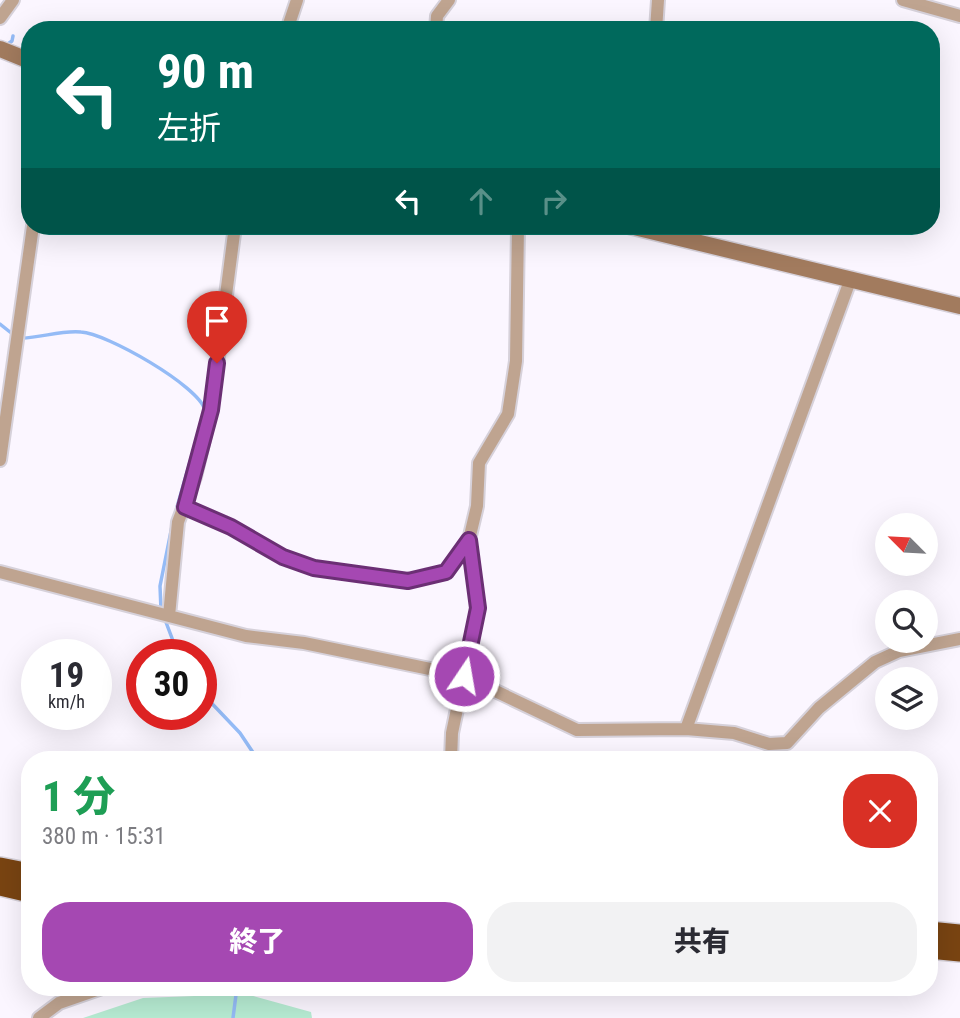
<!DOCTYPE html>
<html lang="ja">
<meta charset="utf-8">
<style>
:root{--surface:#fff;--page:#f2f2f3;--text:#2b2b33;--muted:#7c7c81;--accent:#a548b2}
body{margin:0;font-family:"Roboto Condensed","Noto Sans JP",sans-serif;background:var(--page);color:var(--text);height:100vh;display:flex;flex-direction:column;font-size:26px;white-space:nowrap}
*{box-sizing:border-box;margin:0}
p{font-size:23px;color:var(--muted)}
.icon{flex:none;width:38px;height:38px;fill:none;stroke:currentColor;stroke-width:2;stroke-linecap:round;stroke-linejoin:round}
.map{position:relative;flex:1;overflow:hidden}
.details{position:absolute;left:21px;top:751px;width:917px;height:245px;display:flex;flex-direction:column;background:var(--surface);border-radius:28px;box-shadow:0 7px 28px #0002}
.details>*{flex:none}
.top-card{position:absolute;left:21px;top:21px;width:919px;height:214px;border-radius:28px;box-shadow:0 7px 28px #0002;background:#00695c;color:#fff;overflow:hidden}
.needle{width:46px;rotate:294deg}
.fabs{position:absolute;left:875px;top:513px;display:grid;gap:14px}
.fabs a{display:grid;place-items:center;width:63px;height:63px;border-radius:50%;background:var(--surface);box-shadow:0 7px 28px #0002;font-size:35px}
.speed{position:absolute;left:21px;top:639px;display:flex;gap:14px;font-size:35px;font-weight:700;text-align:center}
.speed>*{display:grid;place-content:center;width:91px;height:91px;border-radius:50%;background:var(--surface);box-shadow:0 7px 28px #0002;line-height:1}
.speed small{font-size:18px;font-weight:400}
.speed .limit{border:10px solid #d22;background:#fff;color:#111}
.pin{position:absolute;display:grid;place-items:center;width:60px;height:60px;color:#fff;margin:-72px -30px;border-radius:50% 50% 50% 0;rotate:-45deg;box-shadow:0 0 7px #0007}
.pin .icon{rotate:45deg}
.me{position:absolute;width:77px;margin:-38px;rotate:12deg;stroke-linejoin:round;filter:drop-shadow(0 0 5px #0008)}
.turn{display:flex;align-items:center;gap:24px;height:147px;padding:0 21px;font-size:32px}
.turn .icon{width:91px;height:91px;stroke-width:2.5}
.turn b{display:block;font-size:49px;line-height:60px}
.lanes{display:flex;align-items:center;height:66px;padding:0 21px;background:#0003;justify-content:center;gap:35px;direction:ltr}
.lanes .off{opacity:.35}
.round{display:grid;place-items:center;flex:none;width:74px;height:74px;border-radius:28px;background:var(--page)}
.summary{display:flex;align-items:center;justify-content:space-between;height:119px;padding:0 21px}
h1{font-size:42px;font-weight:800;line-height:52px;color:#1e9e55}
.primary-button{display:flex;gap:14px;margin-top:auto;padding:14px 21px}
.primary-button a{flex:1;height:80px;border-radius:28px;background:var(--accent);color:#fff;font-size:28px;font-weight:800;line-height:80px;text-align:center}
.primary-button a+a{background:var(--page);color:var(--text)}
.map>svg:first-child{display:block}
.green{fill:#b7ecd3}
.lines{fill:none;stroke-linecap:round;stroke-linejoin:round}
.stream{stroke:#94bbf6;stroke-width:3.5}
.street-casing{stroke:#d6d1da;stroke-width:16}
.secondary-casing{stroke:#d6d1da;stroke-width:19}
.highway-casing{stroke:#d6d1da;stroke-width:24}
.street{stroke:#bfa490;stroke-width:12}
.secondary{stroke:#a27b5e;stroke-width:16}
.highway{stroke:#794412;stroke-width:21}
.route-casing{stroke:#6b2f74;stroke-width:18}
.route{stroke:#a548b2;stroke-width:12}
</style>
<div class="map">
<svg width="960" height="1018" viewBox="0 0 960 1018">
<rect width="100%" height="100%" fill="#fbf6ff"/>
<path class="green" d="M246 994 311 1012 312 1018H83L143 998Z"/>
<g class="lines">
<path class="stream" d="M5 46 12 41 13 36
M0 324 15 336
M22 338C41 338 61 330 81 332 106 333 199 386 205 410L177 507
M161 610 160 586 173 521
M164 617 178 654
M201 692 240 733 258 760
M233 1018 237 987"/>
<defs>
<path id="street" d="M903 0 960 16
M0 18 13 0
M287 30 297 0
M436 30 437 16 449 0
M656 30 658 0
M0 460 33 226
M185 507 231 527 283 557 314 568 408 581 446 572 469 540
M0 572 246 636 304 643 464 676 577 730 686 729 734 733 769 744 787 743 819 708 875 662 899 651 960 639
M169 616 178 522 195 477 211 410 235 226
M686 729 851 278
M451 760 452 733 478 608 469 540 477 506 479 463 508 414 516 361 518 226
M39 1018 59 1003 105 987"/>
<path id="secondary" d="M0 49 30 61
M630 226 960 306"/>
<path id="highway" d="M0 868 30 874
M0 885 30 892
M929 932 960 935
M929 948 960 951"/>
</defs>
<use href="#street" class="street-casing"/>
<use href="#secondary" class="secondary-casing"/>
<use href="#highway" class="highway-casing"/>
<use href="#street" class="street"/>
<use href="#secondary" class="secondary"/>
<use href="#highway" class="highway"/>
</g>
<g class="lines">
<defs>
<path id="route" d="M217 363 211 410 185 507 231 527 283 557 314 568 408 581 446 572 469 540 478 608 464 676"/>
</defs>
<use href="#route" class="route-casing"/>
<use href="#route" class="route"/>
</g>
</svg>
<div class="fabs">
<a><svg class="needle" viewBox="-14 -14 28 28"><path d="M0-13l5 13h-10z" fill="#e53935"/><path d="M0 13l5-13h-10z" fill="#7c7c81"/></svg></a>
<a><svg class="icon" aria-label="search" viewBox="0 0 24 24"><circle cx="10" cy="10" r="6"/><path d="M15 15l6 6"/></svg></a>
<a><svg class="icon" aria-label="layers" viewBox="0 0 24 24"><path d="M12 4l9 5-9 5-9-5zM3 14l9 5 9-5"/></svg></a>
</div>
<div class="speed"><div>19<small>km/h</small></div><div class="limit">30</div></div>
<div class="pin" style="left:217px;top:363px;background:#d93025"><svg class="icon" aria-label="arrive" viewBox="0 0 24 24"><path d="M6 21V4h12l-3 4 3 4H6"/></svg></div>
<svg class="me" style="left:464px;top:676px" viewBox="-20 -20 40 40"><circle r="17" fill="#a548b2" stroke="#fff" stroke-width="3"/><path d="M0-11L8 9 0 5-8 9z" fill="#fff"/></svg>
<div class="top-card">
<div class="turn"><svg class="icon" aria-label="left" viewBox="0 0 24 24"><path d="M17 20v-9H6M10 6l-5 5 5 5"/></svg><div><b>90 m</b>左折</div></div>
<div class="lanes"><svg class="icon" aria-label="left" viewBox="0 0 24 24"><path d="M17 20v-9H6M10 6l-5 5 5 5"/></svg><svg class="icon off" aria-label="ahead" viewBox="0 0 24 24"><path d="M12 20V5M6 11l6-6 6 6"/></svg><svg class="icon off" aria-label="right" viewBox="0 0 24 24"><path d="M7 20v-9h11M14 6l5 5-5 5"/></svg></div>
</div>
<section class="details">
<div class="summary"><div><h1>1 分</h1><p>380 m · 15:31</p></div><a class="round" style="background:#d93025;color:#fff"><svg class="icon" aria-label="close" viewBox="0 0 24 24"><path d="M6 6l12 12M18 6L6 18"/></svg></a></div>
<div class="primary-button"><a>終了</a><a>共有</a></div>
</section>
</div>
